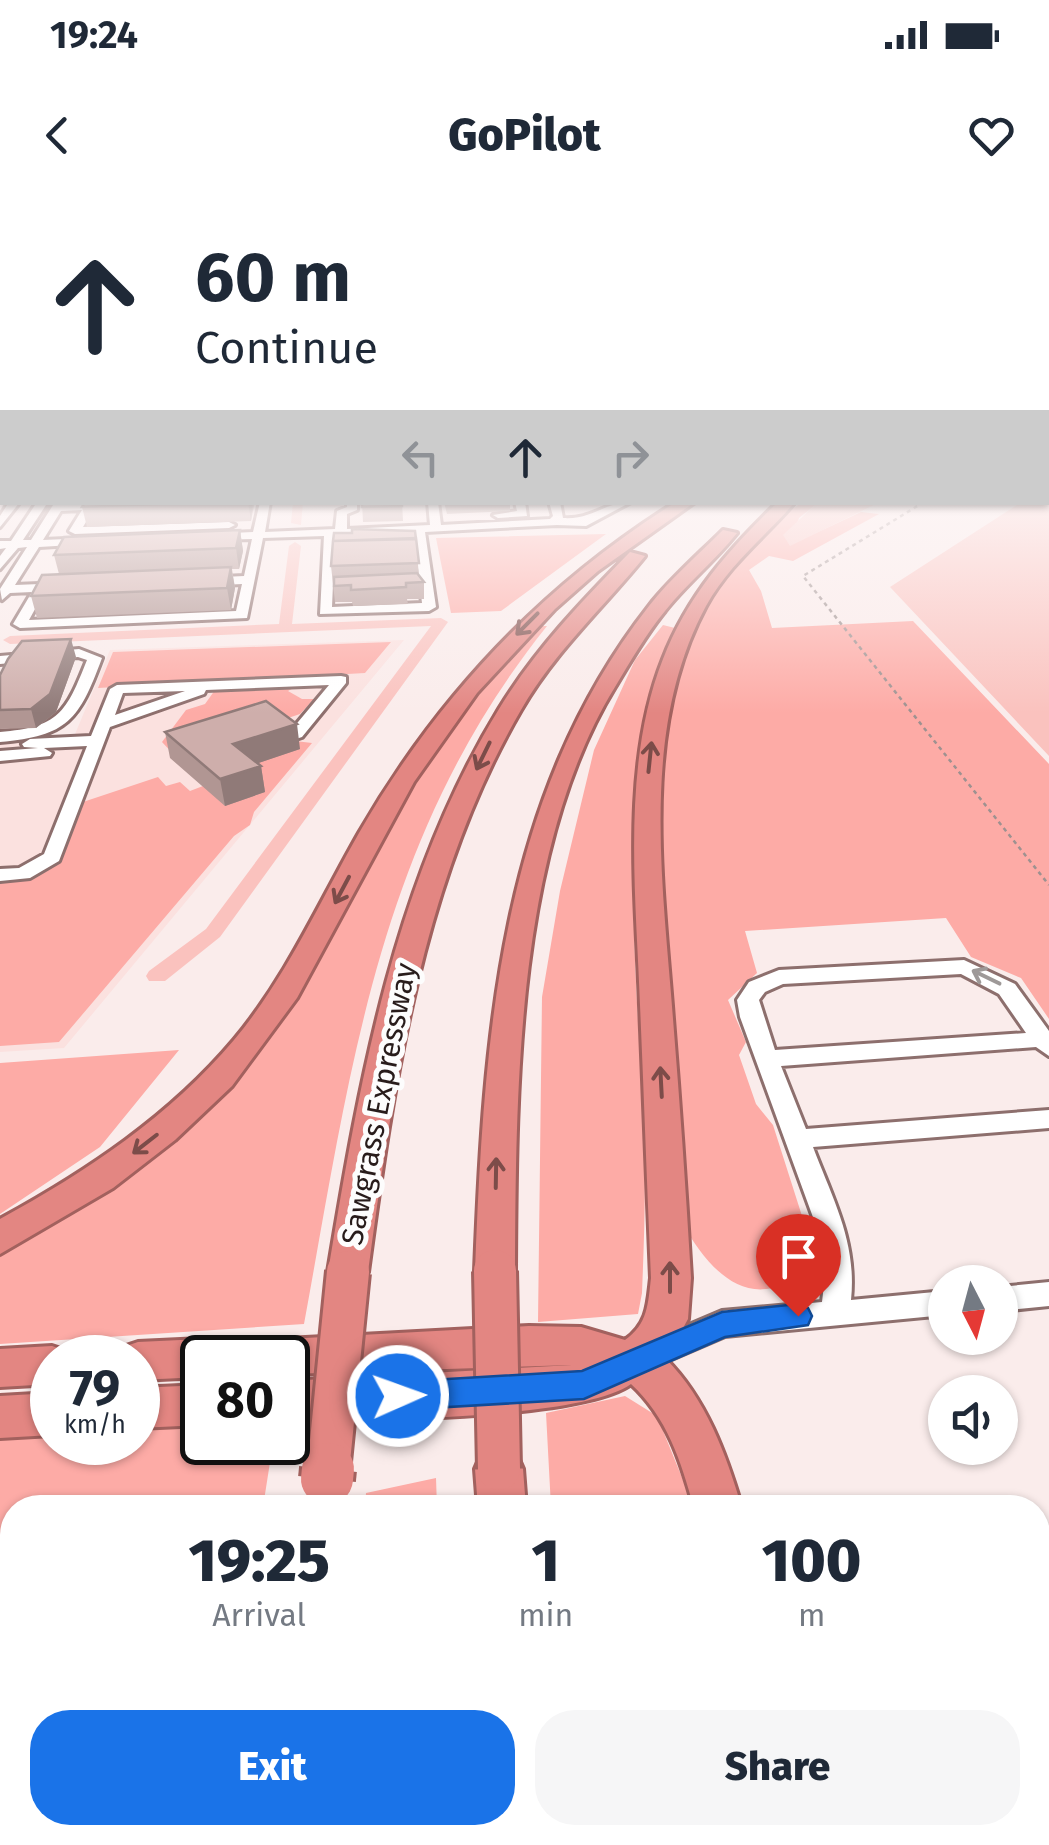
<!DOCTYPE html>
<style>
:root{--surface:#fff;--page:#f6f6f7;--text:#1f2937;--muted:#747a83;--accent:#1a73e8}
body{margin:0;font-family:"Fira Sans",sans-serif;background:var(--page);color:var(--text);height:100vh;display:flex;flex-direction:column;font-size:38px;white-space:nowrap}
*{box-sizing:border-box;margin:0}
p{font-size:32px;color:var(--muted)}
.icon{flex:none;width:55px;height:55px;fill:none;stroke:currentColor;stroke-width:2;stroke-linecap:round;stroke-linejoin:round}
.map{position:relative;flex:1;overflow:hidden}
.panel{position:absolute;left:0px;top:1295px;width:1050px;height:350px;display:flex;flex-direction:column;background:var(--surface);border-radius:40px 40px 0 0;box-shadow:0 2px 8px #0004}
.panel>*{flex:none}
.banner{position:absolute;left:0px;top:0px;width:1050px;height:305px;box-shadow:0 2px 8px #0004;background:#fff;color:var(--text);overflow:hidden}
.needle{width:65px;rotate:174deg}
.buttons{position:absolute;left:928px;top:1065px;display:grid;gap:20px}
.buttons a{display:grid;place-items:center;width:90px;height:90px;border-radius:50%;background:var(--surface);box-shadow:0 2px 8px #0004;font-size:50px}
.speed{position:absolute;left:30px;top:1135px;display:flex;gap:20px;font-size:50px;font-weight:700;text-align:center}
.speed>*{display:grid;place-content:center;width:130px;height:130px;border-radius:50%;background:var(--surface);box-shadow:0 2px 8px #0004;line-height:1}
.speed small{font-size:25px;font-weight:400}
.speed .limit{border:5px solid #111;border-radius:15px;background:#fff;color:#111}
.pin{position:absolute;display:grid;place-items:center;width:85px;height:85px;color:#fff;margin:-102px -42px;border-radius:50% 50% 50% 0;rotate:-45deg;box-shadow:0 0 10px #0007}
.pin .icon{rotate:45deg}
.me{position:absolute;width:110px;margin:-55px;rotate:88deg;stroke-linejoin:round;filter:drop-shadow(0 0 8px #0008)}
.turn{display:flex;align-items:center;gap:35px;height:210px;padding:0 30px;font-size:45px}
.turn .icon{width:130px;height:130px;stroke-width:2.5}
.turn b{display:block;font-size:70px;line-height:85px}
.lanes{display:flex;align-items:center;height:95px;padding:0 30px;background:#0003;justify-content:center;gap:50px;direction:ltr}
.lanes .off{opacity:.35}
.eta{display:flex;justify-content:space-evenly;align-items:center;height:170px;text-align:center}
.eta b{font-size:60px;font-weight:800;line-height:70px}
.primary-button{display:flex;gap:20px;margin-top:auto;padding:20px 30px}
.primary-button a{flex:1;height:115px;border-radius:40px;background:var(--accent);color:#fff;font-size:40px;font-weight:800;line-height:115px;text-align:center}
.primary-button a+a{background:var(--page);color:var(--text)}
.status{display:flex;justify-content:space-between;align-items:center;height:70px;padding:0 50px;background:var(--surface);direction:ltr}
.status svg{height:28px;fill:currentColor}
header{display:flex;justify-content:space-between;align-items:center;height:130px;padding:0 30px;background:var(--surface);font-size:45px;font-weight:800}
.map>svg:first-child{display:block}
.built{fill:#fbe1df}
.green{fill:#fdaba6}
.water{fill:#fac2be}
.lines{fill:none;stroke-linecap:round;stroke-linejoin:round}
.canal{fill:#fac2be;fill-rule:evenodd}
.minor-casing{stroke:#8d6f6d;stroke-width:6}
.highway-casing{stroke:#a2615e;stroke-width:6}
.path{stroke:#9e9190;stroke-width:2.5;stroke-dasharray:4 4;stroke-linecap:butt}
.minor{fill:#fff;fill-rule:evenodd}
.highway{fill:#e38682;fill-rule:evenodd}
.highway-bridge-far1-casing{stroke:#a2615e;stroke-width:48;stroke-linecap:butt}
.highway-bridge-casing{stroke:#a2615e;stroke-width:58;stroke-linecap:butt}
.highway-bridge-far1{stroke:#e38682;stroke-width:42}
.highway-bridge{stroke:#e38682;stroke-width:52}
.wall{fill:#b19693}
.shaded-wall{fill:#907a78}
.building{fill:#ceaeab;stroke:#907a78;stroke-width:2.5}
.oneway{stroke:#7c4c49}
.oneway2{stroke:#9e9998}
.route{fill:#1a73e8;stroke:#114b97;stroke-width:2.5}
.labels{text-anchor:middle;stroke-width:10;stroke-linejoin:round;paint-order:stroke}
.street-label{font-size:30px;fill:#281c1b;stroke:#fdfdfd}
</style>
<div class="status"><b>19:24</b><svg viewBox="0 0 49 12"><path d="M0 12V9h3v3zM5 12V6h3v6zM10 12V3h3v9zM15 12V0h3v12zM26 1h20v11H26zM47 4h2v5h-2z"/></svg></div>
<header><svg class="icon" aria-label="back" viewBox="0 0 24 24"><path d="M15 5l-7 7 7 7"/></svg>GoPilot<svg class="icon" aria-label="heart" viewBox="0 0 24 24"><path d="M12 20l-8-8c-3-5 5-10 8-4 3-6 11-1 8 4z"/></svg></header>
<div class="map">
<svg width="1049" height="1645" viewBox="0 0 1049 1645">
<rect width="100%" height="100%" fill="#faeceb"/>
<path class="built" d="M404 440 64 848 0 852V542L73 539 110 450Z"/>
<path class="green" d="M801 303H818L799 318 790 345 861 312 879 314 793 361 769 356 749 370 761 391 772 428 913 421 1049 564V819L1021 778 971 757 946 718 745 731 757 773 728 800 746 842 739 855 756 904 773 925 802 1016 806 1068C798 1073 788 1083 779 1086 735 1102 702 1058 684 1026L658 632 662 510 705 401 769 326Z
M606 334 501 411 451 413 436 338Z
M663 425 675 428C609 555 640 797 644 941 646 991 644 1042 642 1093L638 1114 538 1122 542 797 560 691 594 550 635 460Z
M528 426H547C378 637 351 868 304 1124L0 1144V1045L223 881 431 547Z
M391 442 365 473 98 488 113 452Z
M297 486 288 491 302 499H314L300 514 175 556 162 542 186 510 205 504 215 490Z
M295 541 312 543 254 612 250 625 234 636 59 842 0 846V680L32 675 58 662 83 602 158 577 166 586 180 582 190 591 203 586 226 605 238 570Z
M179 850 100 947 0 1014V863Z
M625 1196 657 1216 694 1307H551L546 1213Z
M202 1225V1242L273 1243 263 1307 12 1308V1632L247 1633V1645H0V1237L52 1234V1242H138V1229Z
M436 1278 437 1307H365L366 1293Z
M364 1633H455L456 1645H364Z
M582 1633H778L782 1645H583Z"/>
<path class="water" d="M1049 283V556L890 387 1020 303 1048 302Z
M818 302H878V303L790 346 783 335Z"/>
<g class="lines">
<path class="canal" d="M293 302H303L301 325 291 323Z
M295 342 301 346 292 424 441 418 448 422 220 737 165 781H149L146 776 149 771 206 729 431 426 10 444 3 440 10 436 279 424 289 346Z"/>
<defs>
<path id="minor" d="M9 302H20L0 327V316Z
M37 302H48L23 340H31L55 302 106 304V308L93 310 83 327 229 322 235 325 229 328 75 334 69 331 82 310 61 311 43 340 89 338 95 341 89 344 39 347 15 385 65 383 71 387 45 391 29 420 236 411 242 384 202 386 196 382 202 378 244 376 252 339 210 340 204 337 210 334 253 332 260 302H270L265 332 335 329 337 311 347 307V302H357V310L347 314V329L430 325 428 302H438L441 325 550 319 553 316 549 302H560L563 318C592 320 605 302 631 302L586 326 557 325 425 332 436 407 429 411 320 414 324 336 263 338 247 418 20 428 13 424 32 392 10 393 2 400 0 389 27 347 18 348 0 369V356L6 348 0 349V341H11ZM414 333 422 403 332 407 335 336Z
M515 302H525L527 316 498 318 493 315 517 311Z
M79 449 102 458C79 520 68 536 0 542V532C59 527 66 513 87 460L78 457 0 464V456Z
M341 476 346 477V483L302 537 296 539 288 534 329 485 206 490 204 494 110 527 59 661 30 678 0 681V669L19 668 44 654 87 546 44 548 52 553 50 556 0 561V551L38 548 24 547 22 544 30 539 91 536 110 489 117 485ZM185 491 115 515 123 493Z
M964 760 1015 784 1049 831V856L1036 847 781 866 806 929 1049 910V928L813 947C833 1000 857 1042 851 1100L945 1091V1115L725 1136 646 1170 635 1166 631 1157 635 1148 722 1111 822 1102 826 1068 818 1031 740 817 737 800 749 782 779 770ZM961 774 999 794 1026 833 775 850 759 800 765 792 783 784Z
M1049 1082V1106L1000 1111V1087Z"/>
<path id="highway" d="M676 302H695L598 371 555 409 477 493 414 582 297 798 232 886 175 940 113 988 0 1054V1019C86 972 170 916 234 840 286 778 319 703 359 633 438 496 542 386 676 302Z
M778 302H795C765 337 729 364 706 406 639 530 663 684 673 819 680 905 686 992 691 1078L688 1119 666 1159C706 1199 726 1254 742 1308H694C681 1261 667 1217 631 1184 581 1220 358 1220 288 1221V1181L572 1165 288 1174V1158H202V1177L138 1180V1158H118L123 1147 138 1142 202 1139 212 1143 529 1126 581 1127 625 1140C648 1124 648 1104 651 1078 647 987 644 896 640 805 636 694 621 565 663 459 688 395 729 349 778 302Z
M723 330 737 333C715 361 687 383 665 411 646 434 630 462 615 487 516 648 516 888 515 1071L509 1083 495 1088 481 1083 475 1071C484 838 499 597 649 406 670 379 699 354 723 330Z
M630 352 645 356C603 408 555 451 521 510 422 680 394 880 368 1072L362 1084 348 1089 334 1084 328 1072C360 878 395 679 499 509 535 450 582 401 630 352Z
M52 1146 67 1151 70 1158H52V1184L0 1187V1149Z
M202 1185V1225L138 1228V1188Z
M52 1193V1235L0 1238V1196Z
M499 1247 516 1253 523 1269 526 1308H478L475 1269 482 1253Z
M287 1632H347V1645H287Z
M502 1632H561L562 1645H502Z
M777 1632H836L839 1645H779Z"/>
</defs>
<use href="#minor" class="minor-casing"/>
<use href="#highway" class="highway-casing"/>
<path class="path" d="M924 302 803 376 1049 685"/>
<use href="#minor" class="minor"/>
<use href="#highway" class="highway"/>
<defs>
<path id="highway-bridge-far1" d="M495 1071 499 1269
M328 1271 348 1072"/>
<path id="highway-bridge" d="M327 1279 328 1269"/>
</defs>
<use href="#highway-bridge-far1" class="highway-bridge-far1-casing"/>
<use href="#highway-bridge" class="highway-bridge-casing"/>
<use href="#highway-bridge-far1" class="highway-bridge-far1"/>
<use href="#highway-bridge" class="highway-bridge"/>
</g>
<path class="wall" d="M85 302H253L254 306 251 321 87 327 82 307Z
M362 302H402L403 321 363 322Z
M444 302H510V311L447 314Z
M240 330 243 351 239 369H232L235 388 231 410 37 418 31 396 59 374 54 355Z
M415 331 419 376 424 382V399H407L408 404 353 406 352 402H335L331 366Z
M76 457 56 512 36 528 0 529V475Z
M165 532 300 549 258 563 261 566 265 592 225 606 170 558Z"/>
<path class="shaded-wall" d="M248 302H253L251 321Z
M240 330 243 351 239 369 236 348Z
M231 367 235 388 231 410 227 388Z
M71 439 76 457 56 512 36 528 31 509Z
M297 524 300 549 238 570 233 544Z
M261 566 265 592 225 606 220 579Z"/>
<path class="building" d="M85 302H212L82 307Z
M362 302H402V306L362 307Z
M352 329 415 331 416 339 333 341 334 333H352Z
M240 330 236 348 54 355 64 337Z
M416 338 419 363 331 366 333 341Z
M231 367 227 388 31 396 42 375Z
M417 373 424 382 406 383V387L351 390V385L334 386V377Z
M71 439 50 494 31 509 0 510V475L8 459 22 441Z
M266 501 297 524 233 544 261 566 220 579 165 532Z"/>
<defs><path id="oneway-shaft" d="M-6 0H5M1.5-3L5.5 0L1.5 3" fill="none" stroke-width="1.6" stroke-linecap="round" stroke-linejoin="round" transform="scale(2.5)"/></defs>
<g class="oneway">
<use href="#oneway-shaft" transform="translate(527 424) rotate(135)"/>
<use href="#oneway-shaft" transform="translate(483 556) rotate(116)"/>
<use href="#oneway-shaft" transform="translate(650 557) rotate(-84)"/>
<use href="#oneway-shaft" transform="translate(342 690) rotate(118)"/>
<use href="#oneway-shaft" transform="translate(661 882) rotate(-93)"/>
<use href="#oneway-shaft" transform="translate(145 944) rotate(142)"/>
<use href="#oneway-shaft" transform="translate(496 973) rotate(-89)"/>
<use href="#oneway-shaft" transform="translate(670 1077) rotate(-90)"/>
</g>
<use class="oneway2" href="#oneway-shaft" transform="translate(986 777) rotate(-154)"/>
<linearGradient id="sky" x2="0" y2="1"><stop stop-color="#afbad7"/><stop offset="0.55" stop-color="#fdf6f6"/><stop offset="1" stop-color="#fdf6f6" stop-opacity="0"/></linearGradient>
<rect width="1049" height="513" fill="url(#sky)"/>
<path class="route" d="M798 1104 808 1108 812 1116 808 1125 725 1137 584 1199 398 1210 387 1206 382 1196 387 1186 398 1182 582 1171 722 1112Z"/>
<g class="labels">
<g class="street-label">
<text transform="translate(379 904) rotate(-79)" y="10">Sawgrass Expressway</text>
</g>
</g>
</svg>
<div class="buttons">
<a><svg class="needle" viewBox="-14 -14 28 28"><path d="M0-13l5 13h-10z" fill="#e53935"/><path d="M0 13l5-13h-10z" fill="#747a83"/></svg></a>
<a><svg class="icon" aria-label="sound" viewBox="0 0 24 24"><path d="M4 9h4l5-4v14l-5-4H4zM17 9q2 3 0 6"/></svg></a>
</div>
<div class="speed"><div>79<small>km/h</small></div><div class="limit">80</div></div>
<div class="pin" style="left:798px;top:1116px;background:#d93025"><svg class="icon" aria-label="arrive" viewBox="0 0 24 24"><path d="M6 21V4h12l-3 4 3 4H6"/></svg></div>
<svg class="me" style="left:398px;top:1196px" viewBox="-20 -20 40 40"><circle r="17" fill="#1a73e8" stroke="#fff" stroke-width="3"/><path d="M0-11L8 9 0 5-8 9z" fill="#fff"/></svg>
<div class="banner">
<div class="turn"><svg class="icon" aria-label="ahead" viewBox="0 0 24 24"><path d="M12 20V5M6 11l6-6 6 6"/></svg><div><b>60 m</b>Continue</div></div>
<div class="lanes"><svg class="icon off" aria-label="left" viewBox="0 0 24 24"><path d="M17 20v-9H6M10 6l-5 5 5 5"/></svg><svg class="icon" aria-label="ahead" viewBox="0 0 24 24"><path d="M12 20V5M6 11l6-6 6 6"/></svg><svg class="icon off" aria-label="right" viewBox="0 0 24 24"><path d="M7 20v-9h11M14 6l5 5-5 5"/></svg></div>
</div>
<section class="panel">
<div class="eta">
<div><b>19:25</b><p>Arrival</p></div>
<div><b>1</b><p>min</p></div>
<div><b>100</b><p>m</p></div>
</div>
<div class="primary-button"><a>Exit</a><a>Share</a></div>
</section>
</div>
